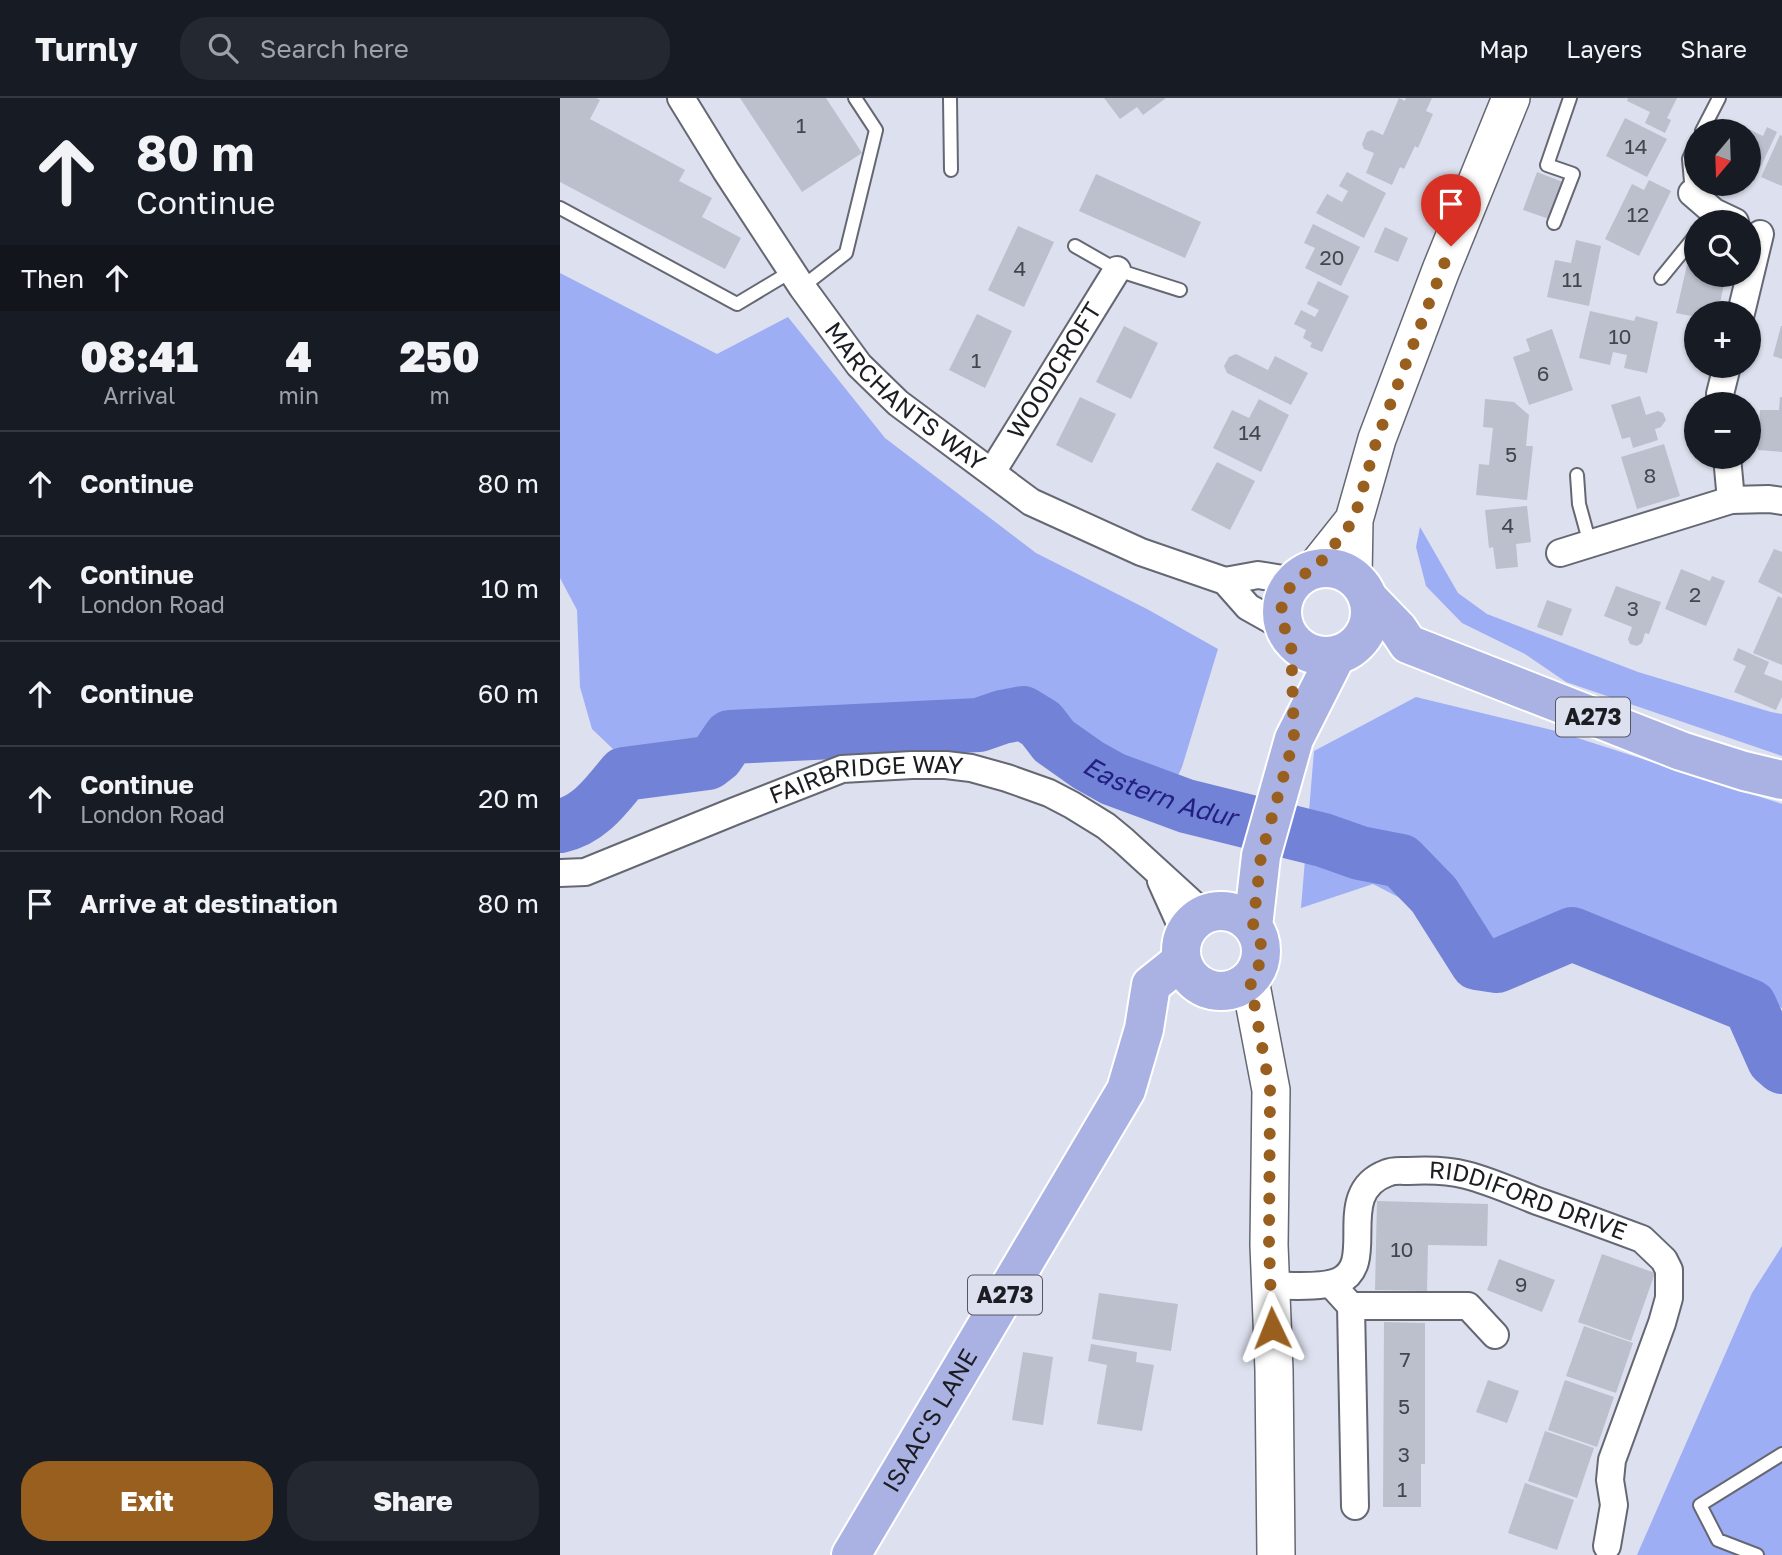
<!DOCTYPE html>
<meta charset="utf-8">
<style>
:root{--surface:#171b24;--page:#242831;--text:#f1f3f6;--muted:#9ea1a6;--line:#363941;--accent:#995f1e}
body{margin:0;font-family:"Golos Text",sans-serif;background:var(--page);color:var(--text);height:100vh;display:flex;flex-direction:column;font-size:26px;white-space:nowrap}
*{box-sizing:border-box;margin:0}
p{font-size:23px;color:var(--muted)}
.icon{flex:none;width:38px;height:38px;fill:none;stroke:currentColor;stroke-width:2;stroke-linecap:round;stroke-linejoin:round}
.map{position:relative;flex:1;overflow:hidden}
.drawer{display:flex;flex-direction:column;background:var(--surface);width:560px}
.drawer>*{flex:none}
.hud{background:#171b24;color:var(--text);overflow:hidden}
.needle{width:46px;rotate:199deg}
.controls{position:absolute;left:1124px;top:21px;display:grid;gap:14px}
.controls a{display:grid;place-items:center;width:77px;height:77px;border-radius:50%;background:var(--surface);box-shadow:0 2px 5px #0004;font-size:35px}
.pin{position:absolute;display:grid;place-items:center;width:60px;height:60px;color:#fff;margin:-72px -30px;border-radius:50% 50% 50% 0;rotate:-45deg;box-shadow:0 0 7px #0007}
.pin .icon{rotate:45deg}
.me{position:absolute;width:77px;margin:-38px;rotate:358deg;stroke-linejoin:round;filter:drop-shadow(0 0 5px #0008)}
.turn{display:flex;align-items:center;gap:24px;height:147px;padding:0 21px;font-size:32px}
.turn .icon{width:91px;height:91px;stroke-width:2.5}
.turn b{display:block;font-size:49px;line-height:60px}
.then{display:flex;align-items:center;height:66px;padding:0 21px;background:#0003;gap:14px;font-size:26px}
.eta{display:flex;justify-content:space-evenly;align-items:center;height:119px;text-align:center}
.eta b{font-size:42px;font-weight:800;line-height:49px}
.action{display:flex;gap:14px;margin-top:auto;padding:14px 21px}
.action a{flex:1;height:80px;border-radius:28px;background:var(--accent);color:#fff;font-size:28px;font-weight:800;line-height:80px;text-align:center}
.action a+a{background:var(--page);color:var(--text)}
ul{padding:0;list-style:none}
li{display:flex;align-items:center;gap:21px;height:105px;padding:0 21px;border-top:2px solid var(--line)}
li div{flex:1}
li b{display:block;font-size:26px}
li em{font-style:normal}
header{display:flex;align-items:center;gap:42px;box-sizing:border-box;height:98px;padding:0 35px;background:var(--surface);border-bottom:2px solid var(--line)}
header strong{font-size:33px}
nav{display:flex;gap:38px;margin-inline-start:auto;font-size:24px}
.search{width:490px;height:63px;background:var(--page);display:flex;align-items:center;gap:18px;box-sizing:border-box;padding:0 24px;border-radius:28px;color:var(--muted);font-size:26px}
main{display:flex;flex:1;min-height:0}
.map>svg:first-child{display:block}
.green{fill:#9daef5}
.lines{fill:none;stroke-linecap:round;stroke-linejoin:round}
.river{stroke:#7282d7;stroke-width:54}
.building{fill:#bcc0cd}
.service-casing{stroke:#656873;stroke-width:16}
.minor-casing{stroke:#656873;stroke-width:30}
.secondary-casing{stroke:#656873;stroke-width:40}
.primary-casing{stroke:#fff;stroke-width:42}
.service{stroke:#fff;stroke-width:12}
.minor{stroke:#fff;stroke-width:26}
.secondary{stroke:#fff;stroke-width:37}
.primary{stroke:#a9b2e2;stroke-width:38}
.route{stroke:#995f1e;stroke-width:12;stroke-dasharray:0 21.6}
.labels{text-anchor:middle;stroke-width:7;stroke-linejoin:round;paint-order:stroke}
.number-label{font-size:21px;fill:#44464d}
.shield{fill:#dde0ee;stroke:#56585f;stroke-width:2}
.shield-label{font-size:23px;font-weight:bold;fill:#1c1d22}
.street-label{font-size:24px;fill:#1c1d22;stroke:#dde0ee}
.water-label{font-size:26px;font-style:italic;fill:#211f82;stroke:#dde0ee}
</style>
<header>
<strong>Turnly</strong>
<div class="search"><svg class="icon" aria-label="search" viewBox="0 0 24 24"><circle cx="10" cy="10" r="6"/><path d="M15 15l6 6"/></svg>Search here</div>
<nav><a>Map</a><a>Layers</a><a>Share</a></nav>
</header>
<main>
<section class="drawer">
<div class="hud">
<div class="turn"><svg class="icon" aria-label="ahead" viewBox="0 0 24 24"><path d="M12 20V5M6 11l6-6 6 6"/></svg><div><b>80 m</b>Continue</div></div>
<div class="then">Then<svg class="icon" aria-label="ahead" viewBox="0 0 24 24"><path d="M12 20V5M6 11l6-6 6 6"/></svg></div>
</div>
<div class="eta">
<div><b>08:41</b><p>Arrival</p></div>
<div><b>4</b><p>min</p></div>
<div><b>250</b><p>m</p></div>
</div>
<ul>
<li><svg class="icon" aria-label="ahead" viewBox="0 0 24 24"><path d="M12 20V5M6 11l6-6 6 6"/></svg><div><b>Continue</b></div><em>80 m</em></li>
<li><svg class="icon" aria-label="ahead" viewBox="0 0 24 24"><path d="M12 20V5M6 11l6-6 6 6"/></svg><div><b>Continue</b><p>London Road</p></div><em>10 m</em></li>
<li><svg class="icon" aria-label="ahead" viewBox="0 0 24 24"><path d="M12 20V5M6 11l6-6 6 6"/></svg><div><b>Continue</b></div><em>60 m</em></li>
<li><svg class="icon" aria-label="ahead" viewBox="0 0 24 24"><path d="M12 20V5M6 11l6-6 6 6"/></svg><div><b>Continue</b><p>London Road</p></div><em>20 m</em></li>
<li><svg class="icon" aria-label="arrive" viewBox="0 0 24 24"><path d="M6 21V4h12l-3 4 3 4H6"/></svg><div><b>Arrive at destination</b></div><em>80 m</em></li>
</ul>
<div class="action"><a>Exit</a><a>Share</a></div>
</section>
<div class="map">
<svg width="1222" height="1457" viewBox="0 0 1222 1457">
<rect width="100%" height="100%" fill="#dde0ee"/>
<path class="green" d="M0 175 157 256 228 219 325 340 476 455 587 511 658 551 622 669 607 701 469 610 382 631 314 633 221 640 47 669 53 651 32 631 20 589 17 512 0 480Z
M860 429 898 495 927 516 1078 574 1211 614 1222 616V658L1006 584 965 556 902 525 866 488 856 449Z
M856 599 996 633 1222 706V910L1101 861 984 821 925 844 813 786 741 810 754 653Z
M1222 1148V1457H1077L1192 1195Z"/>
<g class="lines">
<path class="river" id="s1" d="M0 728C29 722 46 698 64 676L148 665 157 658 170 639 419 627 442 619 463 615 481 626 494 643 528 667 553 681 626 708 763 742 800 755 841 763 874 797 917 865 937 868 1012 836 1190 908 1214 962 1222 969"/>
</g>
<path class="building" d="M0 0H36L40 2 30 21 125 72 119 83 152 100 142 119 181 140 165 171 0 84Z
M180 0H266L302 55 242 94Z
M544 0H606L583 17 577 9 560 21Z
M839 0 845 3 846 0H872L866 13 873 16 858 50 855 48 844 71 840 69 832 87 806 75 814 55 804 51 802 46 807 34 812 32 823 37Z
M1068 0H1117L1107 20 1111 22 1105 35 1085 25 1090 14 1067 3Z
M1065 20 1107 41 1087 79 1046 58Z
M1170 22 1203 38 1207 29 1217 34 1194 83 1188 81V33H1164Z
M1220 37 1222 38V88L1201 79Z
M787 74 826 95 804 140 756 115 767 96 782 104 788 93 779 88Z
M977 74 1003 84 989 121 963 112Z
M536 76 641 124 625 160 519 113Z
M1089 82 1111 93 1079 158 1045 141 1072 86 1084 92Z
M753 126 800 149 781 188 745 170 755 150 744 145Z
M458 128 494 144 464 209 428 192Z
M825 129 848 140 838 164 814 154Z
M1016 142 1041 148 1029 208 987 199 995 162 1011 165Z
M1127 167 1136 169V177H1149L1148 183 1164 186 1158 215H1136V219L1116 215Z
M758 183 789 198 762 254 750 249 752 245 743 240 746 232 734 226 741 212 755 219 759 212 747 206Z
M1030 213 1074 223 1076 218 1098 224 1087 275 1064 270 1067 257 1053 254 1050 267 1019 260Z
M417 216 452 233 425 290 389 272Z
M564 228 598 245 571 301 536 284Z
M1221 228H1222V261L1213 258Z
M992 231 1013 292 969 307 953 259 970 253 966 241Z
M676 256 708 272 715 258 748 275 731 307 667 275 664 268 669 259Z
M1080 298 1086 317 1098 313 1103 315 1106 322 1101 329 1095 331 1098 342 1073 350 1070 339 1062 341 1051 307Z
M520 299 556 316 532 365 496 347Z
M1220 299H1222V354L1198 352 1200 312H1219Z
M699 301 729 317 701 374 653 350 672 312 689 320Z
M925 301 954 304 969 317 966 348H973L967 402 916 397 919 366 929 367 933 330 923 329Z
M1104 346 1120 398 1077 411 1061 359Z
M657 364 695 383 670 432 631 412Z
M967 408 971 444 956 446 958 469 936 471 933 449 929 450 925 412Z
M1214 451 1222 454V496L1198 484Z
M1121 471 1150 483 1152 478 1165 483 1146 528 1105 511Z
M1056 488 1101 504 1089 536 1085 535 1082 545 1077 548 1070 546 1068 541 1072 529 1044 518Z
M1218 498 1222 500V567L1193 555Z
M987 502 1012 511 1002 538 977 529Z
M1178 550 1209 564 1204 576 1222 583V599L1216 612 1174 594 1186 568 1173 562Z
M817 1103 928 1106 927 1148 868 1147 867 1193 815 1192Z
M1042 1156 1095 1175 1071 1243 1018 1224Z
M939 1161 995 1182 982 1214 927 1192Z
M539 1195 618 1206 611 1253 532 1241Z
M824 1224 865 1225V1366H861V1409H823Z
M1024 1228 1073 1245 1056 1295 1006 1278Z
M531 1246 577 1254 576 1264 594 1267 582 1333 537 1326 547 1267 528 1263Z
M463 1254 493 1259 483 1327 452 1322Z
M928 1282 959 1293 947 1325 916 1314Z
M1005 1282 1054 1299 1037 1349 988 1332Z
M985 1333 1034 1350 1017 1400 968 1383Z
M965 1385 1014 1402 997 1452 948 1435Z"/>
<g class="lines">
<defs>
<path id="service" d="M390 0 391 72
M1142 33 1159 0
M1132 95 1129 61 1136 46
M0 110 177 206 232 173
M994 125 1013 76 987 67 1010 0
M515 148 557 172 620 192
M1101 180 1136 137
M242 189 286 155 316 32 295 0
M1017 377 1019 406 1030 446
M1197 1457 1158 1442 1140 1407 1222 1356"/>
<g id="minor">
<path id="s2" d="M121 0 166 73 242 189 299 267 338 305 471 404 581 454 665 483 688 509 724 529"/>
<path d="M1132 95 1154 114 1175 124"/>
<path d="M1181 215 1200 136"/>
<path d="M1161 306 1160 296 1167 268"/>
<path d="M1167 359 1171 402"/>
<path id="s3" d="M432 374 557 172"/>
<path d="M1000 455 1171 402 1209 401 1222 403"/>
<path d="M665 483 698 477 735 483"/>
<path id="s4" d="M0 775 25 774 175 713 282 671 352 667H386L411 670 447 680 489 695 512 707 546 728 563 742 644 816"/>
<path d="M601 783 624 834"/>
<path d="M771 1186 791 1208 795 1408"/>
<path id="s5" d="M710 1187C727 1188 764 1190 779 1183 819 1165 772 1095 827 1075 833 1072 841 1073 848 1073 867 1072 887 1072 906 1077 930 1083 954 1094 977 1103 1012 1115 1047 1128 1082 1141L1104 1162 1109 1172V1200L1102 1225 1052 1362 1050 1382 1054 1407 1047 1448"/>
<path d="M791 1208H908L935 1237"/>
</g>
<path id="secondary" d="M755 471 794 422
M793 479 794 422 817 341 881 172 951 0
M690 882 711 992 709 1147 714 1272 716 1457"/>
<g id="primary">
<circle cx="766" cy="514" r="44"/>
<path d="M808 500 838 531 848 546 1121 653 1184 673 1222 682"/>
<circle cx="661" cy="853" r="40"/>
<path d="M693 828 701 758 734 641 776 558"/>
<path id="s6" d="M291 1457 566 992 584 931 591 887 621 863"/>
</g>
</defs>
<use href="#service" class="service-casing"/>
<use href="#minor" class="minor-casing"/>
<use href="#secondary" class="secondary-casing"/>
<use href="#primary" class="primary-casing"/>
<use href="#service" class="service"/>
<use href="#minor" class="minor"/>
<use href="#secondary" class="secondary"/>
<use href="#primary" class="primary"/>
</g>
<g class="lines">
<path class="route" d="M712 1230 709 1147 710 992 690 882 698 870 702 855 700 841 693 828 701 758 734 641 731 542 724 529 721 512 725 496 735 483 744 476 755 471 794 422 817 341 891 148"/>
</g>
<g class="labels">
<g class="number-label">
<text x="241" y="35">1</text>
<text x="1076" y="56">14</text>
<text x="1078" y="124">12</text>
<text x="772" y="167">20</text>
<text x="460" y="178">4</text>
<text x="1012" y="189">11</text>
<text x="1060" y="246">10</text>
<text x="416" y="270">1</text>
<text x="983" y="283">6</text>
<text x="690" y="342">14</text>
<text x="951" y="364">5</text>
<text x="1090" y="385">8</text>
<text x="948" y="435">4</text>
<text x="1135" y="504">2</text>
<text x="1073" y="518">3</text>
<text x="842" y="1159">10</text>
<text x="961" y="1194">9</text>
<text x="845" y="1269">7</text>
<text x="844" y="1316">5</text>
<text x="844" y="1364">3</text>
<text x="842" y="1399">1</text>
</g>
<g class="shield">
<rect x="996" y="599.5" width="74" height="39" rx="5"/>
<rect x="408" y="1177.5" width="74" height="39" rx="5"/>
</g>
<g class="shield-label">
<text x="1033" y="627">A273</text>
<text x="445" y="1205">A273</text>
</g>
<g class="street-label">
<text dy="8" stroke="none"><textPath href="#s3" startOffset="119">WOODCROFT</textPath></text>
<text dy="8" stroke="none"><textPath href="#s2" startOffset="376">MARCHANTS WAY</textPath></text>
<text dy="8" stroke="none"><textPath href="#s4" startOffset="324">FAIRBRIDGE WAY</textPath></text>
<text dy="8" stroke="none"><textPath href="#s5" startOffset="343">RIDDIFORD DRIVE</textPath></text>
<text dy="8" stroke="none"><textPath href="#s6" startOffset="156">ISAAC'S LANE</textPath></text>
</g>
<g class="water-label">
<text dy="9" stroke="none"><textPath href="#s1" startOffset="660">Eastern Adur</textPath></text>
</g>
</g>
</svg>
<div class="controls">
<a><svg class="needle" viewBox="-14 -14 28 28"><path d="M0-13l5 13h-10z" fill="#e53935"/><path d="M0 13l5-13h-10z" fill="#9ea1a6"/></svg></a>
<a><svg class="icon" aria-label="search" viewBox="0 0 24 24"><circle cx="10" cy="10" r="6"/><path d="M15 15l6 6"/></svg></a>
<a>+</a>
<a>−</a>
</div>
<div class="pin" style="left:891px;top:148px;background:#d93025"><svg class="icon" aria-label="arrive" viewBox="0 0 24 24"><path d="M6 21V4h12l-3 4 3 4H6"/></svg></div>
<svg class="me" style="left:712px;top:1230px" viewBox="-20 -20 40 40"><path d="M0-17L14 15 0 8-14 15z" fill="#995f1e" stroke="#fff" stroke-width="4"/></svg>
</div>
</main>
